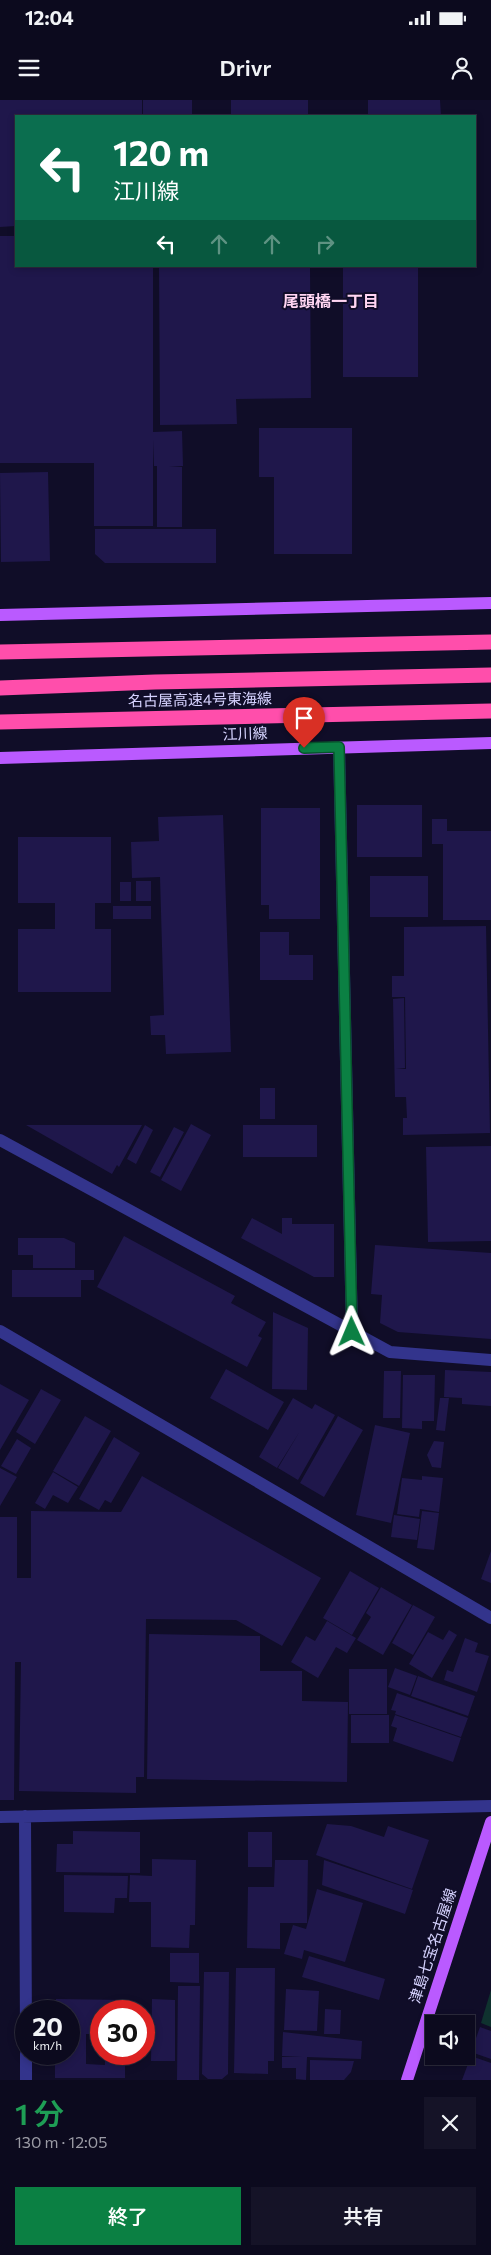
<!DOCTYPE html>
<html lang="ja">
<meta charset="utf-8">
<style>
:root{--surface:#0c0a1e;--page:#151327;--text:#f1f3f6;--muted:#9a9aa4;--line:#2c2b3c;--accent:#0b8043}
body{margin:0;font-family:Commissioner,"Noto Sans JP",sans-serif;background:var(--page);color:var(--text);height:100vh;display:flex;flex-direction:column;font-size:19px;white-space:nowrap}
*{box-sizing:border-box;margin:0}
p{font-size:16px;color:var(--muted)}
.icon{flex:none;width:28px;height:28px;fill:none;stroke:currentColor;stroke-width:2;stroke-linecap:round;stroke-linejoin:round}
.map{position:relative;height:1980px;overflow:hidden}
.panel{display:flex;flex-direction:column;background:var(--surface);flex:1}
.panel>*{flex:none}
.banner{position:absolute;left:15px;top:15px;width:461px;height:152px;border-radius:0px;box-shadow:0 2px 8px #0003,0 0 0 1px var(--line);background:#0b6e4f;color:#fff;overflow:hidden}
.fabs{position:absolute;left:425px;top:1915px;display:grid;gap:10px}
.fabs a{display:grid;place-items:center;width:50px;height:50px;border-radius:0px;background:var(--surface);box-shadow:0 2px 8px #0003,0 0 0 1px var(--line);font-size:25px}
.speed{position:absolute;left:15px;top:1900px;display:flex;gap:10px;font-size:25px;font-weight:700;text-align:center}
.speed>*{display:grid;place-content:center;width:65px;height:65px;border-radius:50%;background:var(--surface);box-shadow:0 2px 8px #0003,0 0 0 1px var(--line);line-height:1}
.speed small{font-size:12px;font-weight:400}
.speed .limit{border:8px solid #d22;background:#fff;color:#111}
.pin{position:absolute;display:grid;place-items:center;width:42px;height:42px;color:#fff;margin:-51px -21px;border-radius:50% 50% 50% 0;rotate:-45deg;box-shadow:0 0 5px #0007}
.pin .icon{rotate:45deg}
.me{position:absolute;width:55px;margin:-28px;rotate:359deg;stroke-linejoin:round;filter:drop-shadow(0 0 4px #0008)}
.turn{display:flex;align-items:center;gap:18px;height:105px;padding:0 15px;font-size:22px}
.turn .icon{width:65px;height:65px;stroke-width:2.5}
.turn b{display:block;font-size:35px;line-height:42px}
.lanes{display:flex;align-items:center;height:48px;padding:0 15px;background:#0003;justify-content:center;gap:25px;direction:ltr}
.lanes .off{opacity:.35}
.round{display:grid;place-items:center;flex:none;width:52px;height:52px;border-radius:0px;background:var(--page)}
.overview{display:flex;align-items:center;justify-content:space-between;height:85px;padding:0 15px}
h1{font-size:30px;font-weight:600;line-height:38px;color:#1e9e55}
.button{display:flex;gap:10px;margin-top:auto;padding:10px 15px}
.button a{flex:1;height:58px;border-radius:0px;background:var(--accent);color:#fff;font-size:20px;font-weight:600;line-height:58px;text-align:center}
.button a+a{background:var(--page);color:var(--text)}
.status{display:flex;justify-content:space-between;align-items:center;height:35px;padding:0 25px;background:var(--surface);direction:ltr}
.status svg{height:14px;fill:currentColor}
header{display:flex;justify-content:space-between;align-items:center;height:65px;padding:0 15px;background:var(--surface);font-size:22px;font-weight:600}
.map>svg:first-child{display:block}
.green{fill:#0f322f}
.building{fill:#1f174b}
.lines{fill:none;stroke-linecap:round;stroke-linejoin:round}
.minor{stroke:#33348c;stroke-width:12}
.major{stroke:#ba5aff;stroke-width:12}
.highway{stroke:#ff4eab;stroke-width:15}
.route-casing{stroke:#07532c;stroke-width:12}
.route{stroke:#0b8043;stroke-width:9}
.labels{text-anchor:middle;stroke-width:4;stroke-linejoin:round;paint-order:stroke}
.street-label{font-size:15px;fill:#d6d3ff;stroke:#100d28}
.neighbourhood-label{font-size:16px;font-weight:bold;fill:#ffd5f2;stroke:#100d28}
</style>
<div class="status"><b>12:04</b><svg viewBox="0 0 49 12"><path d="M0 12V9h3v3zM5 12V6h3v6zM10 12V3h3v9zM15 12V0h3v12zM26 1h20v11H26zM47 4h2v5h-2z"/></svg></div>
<header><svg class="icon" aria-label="menu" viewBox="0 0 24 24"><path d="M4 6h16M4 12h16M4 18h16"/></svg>Drivr<svg class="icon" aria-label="person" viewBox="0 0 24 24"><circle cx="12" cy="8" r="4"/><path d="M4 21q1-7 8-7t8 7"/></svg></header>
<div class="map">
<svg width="491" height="1980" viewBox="0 0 491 1980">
<rect width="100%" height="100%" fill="#100d28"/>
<path class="green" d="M491 1890V1927L481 1923Z"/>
<path class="building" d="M0 0H142V16H16V126L0 127Z
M143 0H192V16H143Z
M231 0H308V16H231Z
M368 0H440L441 16H368Z
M0 136H16V166H153V332L182 331 183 366H169L182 367V427H157V366H154L153 340V426H94V363H0Z
M159 166H310L311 298 236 299 237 324 160 325Z
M343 166H418V277H343Z
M259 328H352V454H274V377H259Z
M48 372 50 461 1 462 0 373Z
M95 429H216V463H105L95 454Z
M357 705H422V757H357Z
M261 708H320V819H269V805H261Z
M223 715 231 952 166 954 165 935H151L150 916 164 915 160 777 132 778 131 742 159 741 158 717Z
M432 719H447V731H491V820H443V744H432Z
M18 737H111V803H95V829H111V892H18V829H55V803H18Z
M370 776H428V817H370Z
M136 781H151V801H136Z
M120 782H131V801H120Z
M113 806H151V819H113Z
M486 826 490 1033 403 1035V1018H407L406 997H395L393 899 404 898 405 968 396 969H406L405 897H392V876H404V827Z
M260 832H289V855H313V880H260Z
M260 988H275V1019H260Z
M191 1024 211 1035 181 1091 161 1080Z
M26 1025H142L119 1067 117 1065 112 1074Z
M145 1025 153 1030 136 1064 127 1059Z
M243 1025H317V1057H243Z
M174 1027 184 1032 160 1077 150 1072Z
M491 1046V1141L428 1142 426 1047Z
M252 1118 282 1134V1118H292V1124H334V1177H314L241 1138Z
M124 1136 235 1196 231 1203 266 1222 258 1236 262 1238 247 1267 97 1187Z
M18 1138H64L75 1143V1168H33V1155H18Z
M375 1145 491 1153V1239L398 1232 380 1223 382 1195 371 1194Z
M12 1170H94V1180H81V1197H12Z
M273 1212 308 1228 307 1290 272 1289Z
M226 1269 284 1302 268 1330 210 1298Z
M445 1270 491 1272V1306L462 1304V1298L444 1297Z
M384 1271H401L400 1318H383Z
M403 1275H435L434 1321H422V1329L402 1328Z
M0 1284 29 1300 0 1350Z
M41 1289 61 1300 35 1344 16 1332Z
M293 1298 312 1309 315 1304 335 1315 298 1380 278 1368 300 1331 277 1368 259 1357Z
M440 1298H449L445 1331 436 1330Z
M85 1316 111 1331 79 1386 53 1371Z
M338 1316 363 1330 324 1397 300 1383Z
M375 1325 410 1333 391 1423 356 1415Z
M114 1337 140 1353 111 1403 105 1400 99 1410 79 1399Z
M17 1339 31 1348 16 1374 1 1366Z
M434 1341 444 1342 441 1368 432 1367 427 1355Z
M0 1368 17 1377 0 1406Z
M53 1372 78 1387 68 1403 53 1395 45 1409 35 1403Z
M142 1376 321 1478 282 1546 236 1520 146 1519 144 1677H136V1693L19 1691 21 1562H15L14 1700H0V1417H17V1478H31V1411L121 1412Z
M422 1376 443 1378 439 1412 420 1409 419 1417 397 1414 402 1378 422 1380Z
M422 1411 439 1413 434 1450 417 1448Z
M394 1415 420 1419 417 1440 391 1437Z
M491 1451V1483L481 1479Z
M350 1471 379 1488 352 1535 323 1518Z
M381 1487 412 1505 383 1555 357 1540 371 1517 366 1513Z
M413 1505 435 1517 413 1555 392 1543Z
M327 1521 356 1538 347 1553 336 1547 318 1578 291 1562 306 1536 315 1541Z
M449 1530 457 1535 432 1578 409 1564 428 1532 443 1540Z
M149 1534 260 1536V1571H302V1601L348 1602 347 1682 147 1679Z
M465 1538 478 1543 475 1552 489 1556 477 1592 444 1580 447 1570 453 1572Z
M395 1568 417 1576 410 1595 388 1587Z
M349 1569H387V1614H349Z
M418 1576 475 1596 468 1616 411 1596Z
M397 1593 468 1618 461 1637 395 1614 396 1611 391 1610Z
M351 1615H389V1643H351Z
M395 1615 461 1638 453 1662 393 1641 397 1628 391 1626Z
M327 1724 351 1726 384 1737 388 1726 429 1740 412 1789 316 1755Z
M73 1731 140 1732V1773L56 1772 57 1744H73Z
M248 1732H272V1767H248Z
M152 1759 196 1760 195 1825H190L189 1848 151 1847V1802H129L130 1775 152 1776Z
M275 1760H308L307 1823H280V1849L247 1848 248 1787H274Z
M324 1760 413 1790 405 1814 322 1785Z
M64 1775 128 1776 127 1798H115L114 1813 64 1812Z
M317 1789 363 1803 345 1862 304 1850 302 1859 284 1854 293 1825 306 1829Z
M170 1853H199V1883L170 1882Z
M309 1856 385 1879 379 1900 302 1877Z
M236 1868H275L274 1961H268V1974L234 1973Z
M204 1872H229L228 1974 222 1979H208L202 1974Z
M178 1886H200L199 1980H177Z
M286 1889 319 1891 317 1931 284 1930Z
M56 1899 126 1900V1911H101V1934H86V1964L105 1965V1954H125V1978H55V1954H69V1911H56Z
M152 1899 175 1900V1961H151Z
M325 1909 341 1910 340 1934H324Z
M480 1927 491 1931V1959L471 1952Z
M283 1932 362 1941 361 1959 307 1957 306 1980 296 1979V1968H282V1957H302L282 1956Z
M471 1956 491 1963V1980H462Z
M310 1960 354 1961 351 1972 344 1980H310Z"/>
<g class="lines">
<path class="minor" d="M339 647 352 1232
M0 1040 390 1252 491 1260
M0 1231 491 1518
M25 1716 26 1941
M0 1717 491 1706
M26 1954V1980"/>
<path class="major" d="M0 515 491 503
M0 658 491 643
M407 1980 491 1722"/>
<path class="highway" d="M0 552 491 542
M0 588 155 582 491 575
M0 622 491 611"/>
</g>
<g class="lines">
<defs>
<path id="route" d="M304 648 339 647 352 1232"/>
</defs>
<use href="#route" class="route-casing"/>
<use href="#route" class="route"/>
</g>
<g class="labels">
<g class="street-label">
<text transform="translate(200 600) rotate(-1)" y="5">名古屋高速4号東海線</text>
<text transform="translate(245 634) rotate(-2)" y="5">江川線</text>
<text transform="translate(433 1846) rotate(-72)" y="5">津島七宝名古屋線</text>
</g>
<g class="neighbourhood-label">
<text x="331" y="207">尾頭橋一丁目</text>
</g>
</g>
</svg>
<div class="fabs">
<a><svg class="icon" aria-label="sound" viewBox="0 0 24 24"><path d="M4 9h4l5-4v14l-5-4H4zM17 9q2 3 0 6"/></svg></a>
</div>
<div class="speed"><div>20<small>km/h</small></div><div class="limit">30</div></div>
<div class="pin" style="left:304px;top:648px;background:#d93025"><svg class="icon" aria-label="arrive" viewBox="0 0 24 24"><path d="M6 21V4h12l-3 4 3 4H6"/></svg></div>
<svg class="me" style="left:352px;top:1232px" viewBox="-20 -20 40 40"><path d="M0-17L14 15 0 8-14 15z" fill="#0b8043" stroke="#fff" stroke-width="4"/></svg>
<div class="banner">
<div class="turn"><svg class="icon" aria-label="left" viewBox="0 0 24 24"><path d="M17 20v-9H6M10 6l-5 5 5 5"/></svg><div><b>120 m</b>江川線</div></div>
<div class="lanes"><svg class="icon" aria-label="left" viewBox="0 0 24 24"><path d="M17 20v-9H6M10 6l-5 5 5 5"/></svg><svg class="icon off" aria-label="ahead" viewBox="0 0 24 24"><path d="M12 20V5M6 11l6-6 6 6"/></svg><svg class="icon off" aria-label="ahead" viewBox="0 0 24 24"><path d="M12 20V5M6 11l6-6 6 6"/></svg><svg class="icon off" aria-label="right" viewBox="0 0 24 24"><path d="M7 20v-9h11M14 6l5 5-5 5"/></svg></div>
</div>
</div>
<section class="panel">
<div class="overview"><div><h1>1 分</h1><p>130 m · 12:05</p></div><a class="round"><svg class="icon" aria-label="close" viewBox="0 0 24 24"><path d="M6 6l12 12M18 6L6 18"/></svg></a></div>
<div class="button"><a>終了</a><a>共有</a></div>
</section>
